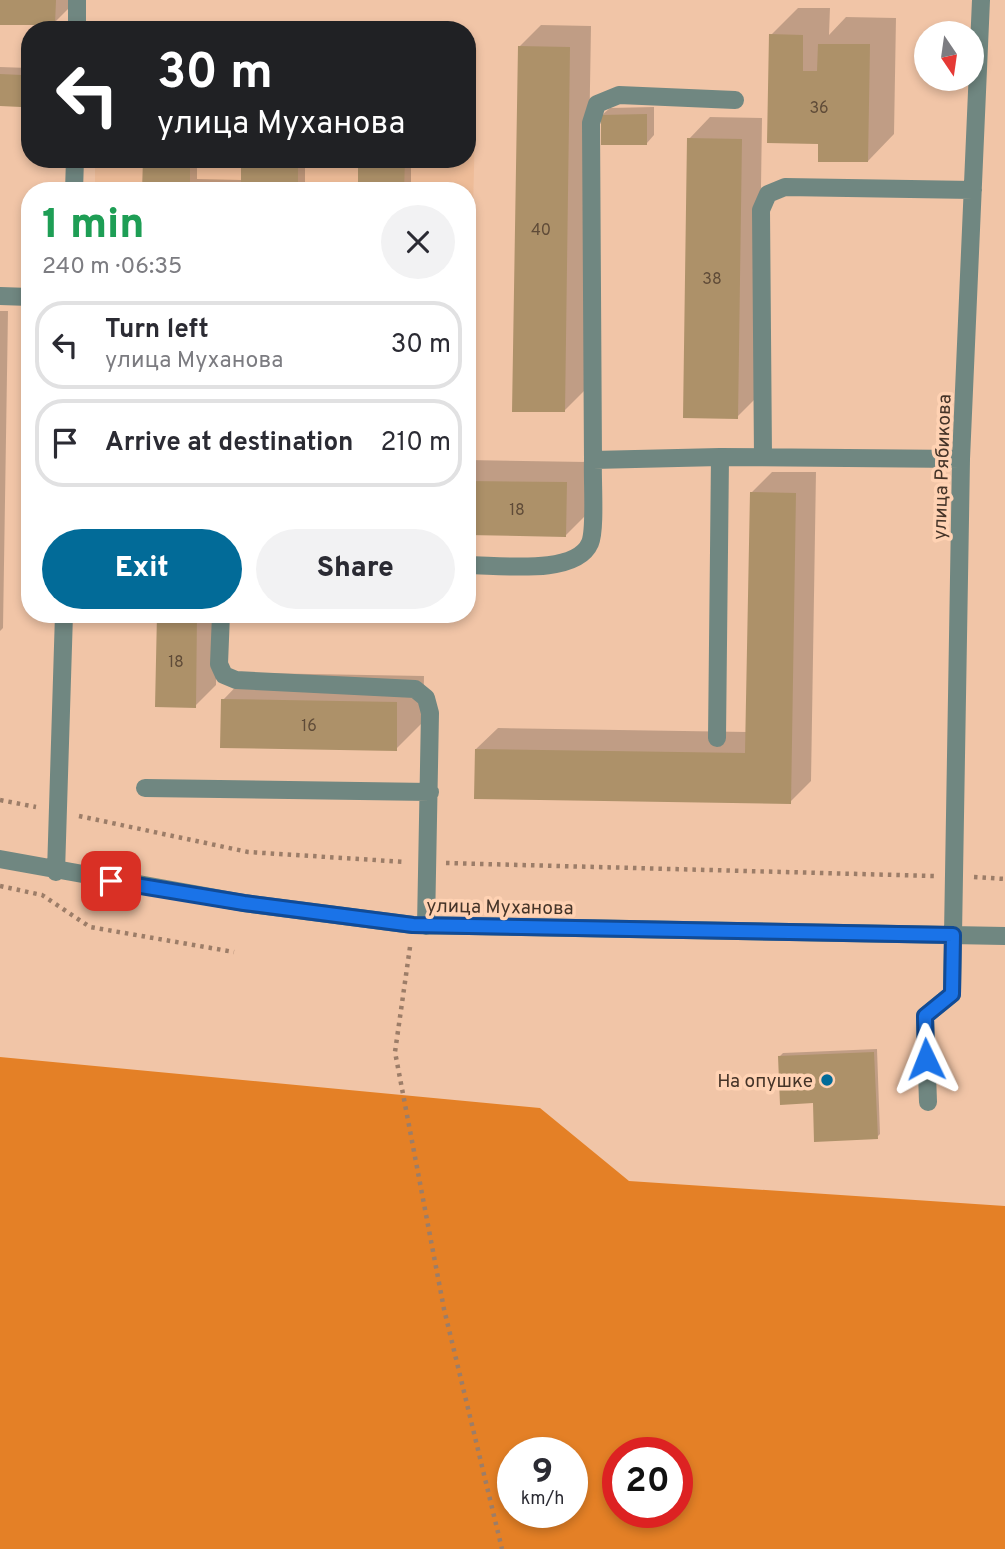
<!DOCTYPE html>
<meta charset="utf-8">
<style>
:root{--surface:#fff;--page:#f2f2f3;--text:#2b2b33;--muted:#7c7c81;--line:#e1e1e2;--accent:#026b98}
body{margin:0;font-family:Overpass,sans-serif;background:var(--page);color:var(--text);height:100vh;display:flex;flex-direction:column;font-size:26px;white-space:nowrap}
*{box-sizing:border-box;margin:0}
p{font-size:23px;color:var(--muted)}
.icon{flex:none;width:38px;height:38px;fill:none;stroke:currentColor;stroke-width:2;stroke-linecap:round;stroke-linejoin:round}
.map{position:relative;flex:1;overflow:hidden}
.drawer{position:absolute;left:21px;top:182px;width:455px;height:441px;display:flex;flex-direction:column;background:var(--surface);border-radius:28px;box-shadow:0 4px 10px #0003}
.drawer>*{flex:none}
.hud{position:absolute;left:21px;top:21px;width:455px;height:147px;border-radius:28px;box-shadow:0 4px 10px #0003;background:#202124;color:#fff;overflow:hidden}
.needle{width:46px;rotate:167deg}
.fabs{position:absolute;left:914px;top:21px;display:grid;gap:14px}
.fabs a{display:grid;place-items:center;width:70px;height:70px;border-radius:50%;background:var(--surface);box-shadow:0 4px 10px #0003;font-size:35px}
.speed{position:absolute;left:497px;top:1437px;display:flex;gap:14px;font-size:35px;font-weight:700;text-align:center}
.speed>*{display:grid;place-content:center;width:91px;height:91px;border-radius:50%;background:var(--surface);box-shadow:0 4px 10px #0003;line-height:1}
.speed small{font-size:18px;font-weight:400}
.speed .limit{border:10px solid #d22;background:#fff;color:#111}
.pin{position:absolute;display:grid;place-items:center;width:60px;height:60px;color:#fff;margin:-30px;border-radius:14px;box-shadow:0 4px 10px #0006}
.me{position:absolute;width:77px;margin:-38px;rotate:358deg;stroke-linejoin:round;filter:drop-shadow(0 0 5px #0008)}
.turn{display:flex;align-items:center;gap:24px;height:147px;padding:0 21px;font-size:32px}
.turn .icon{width:91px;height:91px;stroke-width:2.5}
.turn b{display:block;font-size:49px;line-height:60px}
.round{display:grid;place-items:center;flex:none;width:74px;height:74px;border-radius:37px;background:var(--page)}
.headline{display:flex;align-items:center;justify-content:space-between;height:119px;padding:0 21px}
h1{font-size:42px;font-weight:800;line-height:52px;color:#1e9e55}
.cta{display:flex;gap:14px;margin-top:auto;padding:14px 21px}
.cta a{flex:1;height:80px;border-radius:42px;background:var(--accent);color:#fff;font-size:28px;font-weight:800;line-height:80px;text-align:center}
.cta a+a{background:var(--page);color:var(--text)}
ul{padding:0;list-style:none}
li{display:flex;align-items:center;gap:21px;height:88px;margin:0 14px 10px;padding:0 7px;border:4px solid var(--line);border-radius:28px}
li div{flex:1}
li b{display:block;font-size:26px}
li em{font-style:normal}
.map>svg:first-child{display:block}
.built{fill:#eebc98}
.forest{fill:#e48026;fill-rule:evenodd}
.shadow{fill:#0003}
.building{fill:#ad9169}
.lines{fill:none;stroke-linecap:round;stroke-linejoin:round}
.path{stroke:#9c7d68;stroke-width:4.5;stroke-dasharray:3.5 5;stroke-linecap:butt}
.minor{stroke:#708781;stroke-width:18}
.route-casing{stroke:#114b97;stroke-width:18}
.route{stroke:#1a73e8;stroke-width:12}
.poi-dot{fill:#026b98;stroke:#ffd2b3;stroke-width:2.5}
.labels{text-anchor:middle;stroke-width:7;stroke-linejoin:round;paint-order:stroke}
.number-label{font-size:16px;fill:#5f4b38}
.street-label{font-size:19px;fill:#453428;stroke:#ffd2b3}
.poi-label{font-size:19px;fill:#453428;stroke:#ffd2b3;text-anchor:end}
</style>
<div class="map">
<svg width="1005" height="1549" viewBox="0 0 1005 1549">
<rect width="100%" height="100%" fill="#f1c5a7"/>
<path class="built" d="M467 49 477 50 468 405 467 191H95V159H467Z"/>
<path class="forest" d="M0 1057 540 1108 629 1181 1005 1206V1549H0ZM513 1452H572V1512H513ZM618 1452H677V1512H618Z"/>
<path class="shadow" d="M0 0H77L54 23H0Z
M798 8H830L829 35 846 17 896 18 894 134 868 161 820 143 771 35Z
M541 25 591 26 585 390 564 411 520 46Z
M0 67 29 68 28 97 20 105 0 104Z
M654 107V135L647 143 602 115 610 108Z
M710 117 762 118 758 396 737 417 689 139Z
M145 159H197V179L242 180 243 159H305V183L360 184V159H411V191H144Z
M0 311H8L3 628 0 631Z
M467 460 587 462V514L566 535 467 534Z
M772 472H816L811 781 790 802 476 749 498 728 747 732 751 493Z
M158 614H217L216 685 195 706Z
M249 673 424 676 423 722 396 749 223 700Z
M877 1049 880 1134 877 1137 815 1102 780 1056 783 1053Z"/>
<path class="building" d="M0 0H56L55 25H0Z
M769 34 803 35V71H817L818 44H870L868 162H818V144L767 143Z
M518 46 570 47 565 412H512Z
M0 74 22 75 21 107 0 106Z
M647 114V145H601V115Z
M687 138 742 139 738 419 683 418Z
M143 159H190V186L241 187V159H298V191H142Z
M358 159H405L404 191H358Z
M467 481 567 482 566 537 467 535Z
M750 492 796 493 791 804 474 799 475 749 745 753Z
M157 614H197L196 708 155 707Z
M221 699 397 702V751L220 748Z
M874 1052 878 1139 814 1142 813 1103 780 1105 778 1056Z"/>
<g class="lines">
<path class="path" d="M0 800 36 807
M79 816 248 852 406 862
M446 863 934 876
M974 877 1005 879
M0 886 42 895 90 927 234 952
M410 947 395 1052 444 1309 502 1549"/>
<path class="minor" d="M77 30V0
M74 191 75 159
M0 296 30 297
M763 457 761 210 768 194 785 187 973 190
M593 460 591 123 597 104 619 95 735 100
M467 565C499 565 576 576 590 543 596 529 592 478 593 460L720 457
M221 614 219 664 224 675 236 680 415 689 426 698 430 713 426 926
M717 738 720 457 961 459
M145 788 430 792
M0 859 244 903 413 925 1005 936
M56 872 64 614
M928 1102 925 1016 952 994 961 459 981 0"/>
</g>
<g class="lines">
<defs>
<path id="route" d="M111 881 244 903 413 925 953 935 952 994 925 1016 926 1059"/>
</defs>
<use href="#route" class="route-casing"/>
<use href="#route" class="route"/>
</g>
<circle class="poi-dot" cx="827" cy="1080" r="7"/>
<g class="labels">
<g class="number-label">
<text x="819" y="113">36</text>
<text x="541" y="235">40</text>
<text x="712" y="284">38</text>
<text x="517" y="515">18</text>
<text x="176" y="667">18</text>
<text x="309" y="731">16</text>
</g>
<g class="street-label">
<text transform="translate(941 467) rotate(-88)" y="7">улица Рябикова</text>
<text transform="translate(500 906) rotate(1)" y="7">улица Муханова</text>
</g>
<g class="poi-label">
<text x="813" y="1087">На опушке</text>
</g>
</g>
</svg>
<div class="fabs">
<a><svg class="needle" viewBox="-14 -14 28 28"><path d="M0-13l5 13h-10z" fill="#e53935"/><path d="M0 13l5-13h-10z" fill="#7c7c81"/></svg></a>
</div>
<div class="speed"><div>9<small>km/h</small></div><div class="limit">20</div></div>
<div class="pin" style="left:111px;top:881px;background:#d93025"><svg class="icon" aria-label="arrive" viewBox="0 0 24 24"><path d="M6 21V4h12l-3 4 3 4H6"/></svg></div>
<svg class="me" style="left:926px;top:1059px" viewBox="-20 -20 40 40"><path d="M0-17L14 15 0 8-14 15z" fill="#1a73e8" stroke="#fff" stroke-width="4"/></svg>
<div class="hud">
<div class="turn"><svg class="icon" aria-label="left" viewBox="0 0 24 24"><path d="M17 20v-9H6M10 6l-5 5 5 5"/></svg><div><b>30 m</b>улица Муханова</div></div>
</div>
<section class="drawer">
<div class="headline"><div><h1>1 min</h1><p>240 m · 06:35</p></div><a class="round"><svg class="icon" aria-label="close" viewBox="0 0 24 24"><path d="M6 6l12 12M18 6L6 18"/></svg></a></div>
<ul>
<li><svg class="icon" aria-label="left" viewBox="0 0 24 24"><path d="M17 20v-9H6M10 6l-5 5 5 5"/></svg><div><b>Turn left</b><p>улица Муханова</p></div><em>30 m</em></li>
<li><svg class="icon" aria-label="arrive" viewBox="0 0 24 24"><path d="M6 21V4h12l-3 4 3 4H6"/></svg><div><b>Arrive at destination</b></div><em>210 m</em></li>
</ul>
<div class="cta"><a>Exit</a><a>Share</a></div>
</section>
</div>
